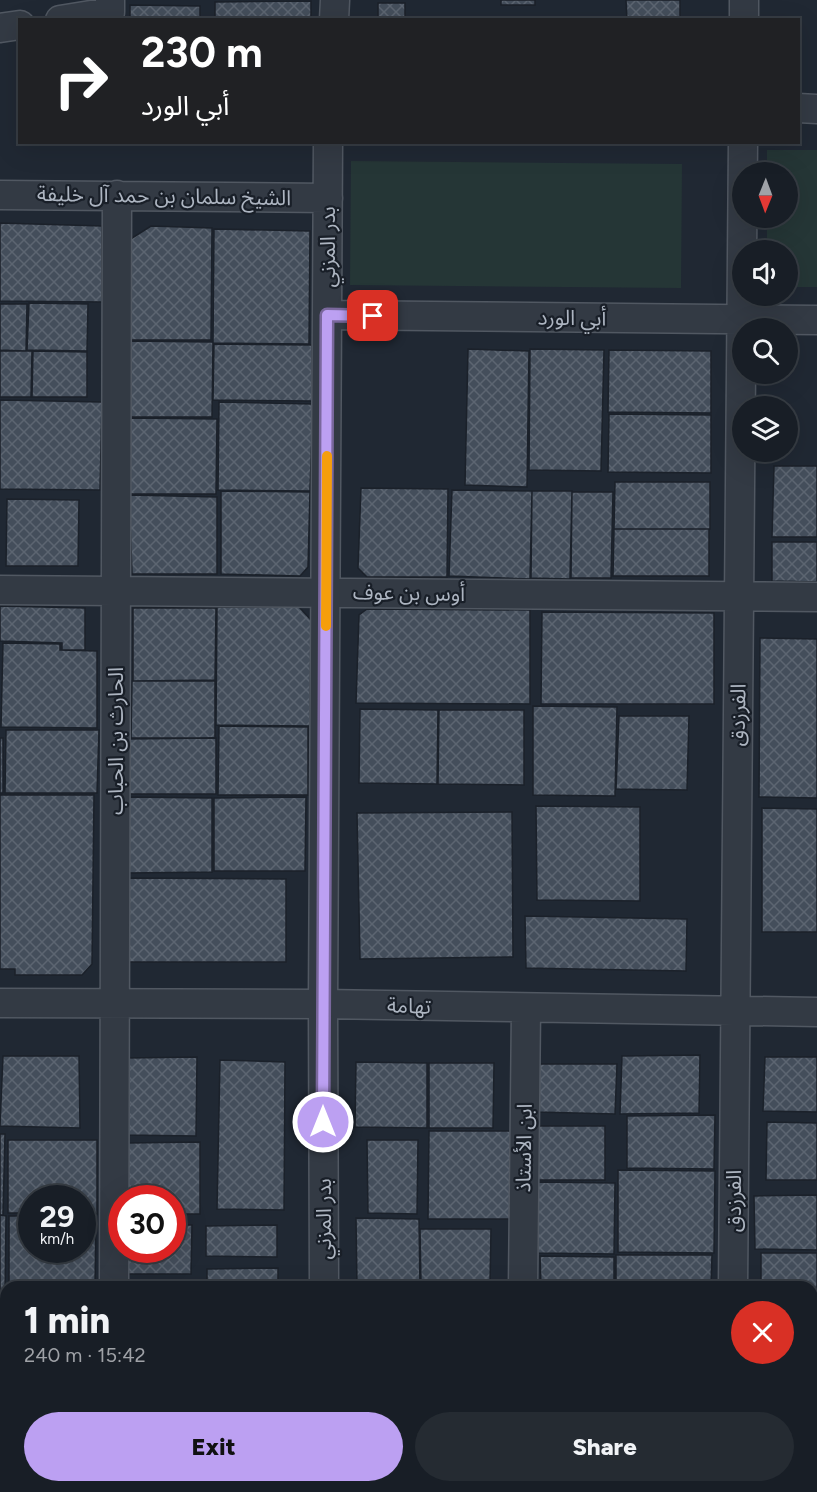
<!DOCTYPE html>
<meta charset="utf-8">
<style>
:root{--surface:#181e26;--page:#252b32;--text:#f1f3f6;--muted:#9fa2a7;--line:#363c43;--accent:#bca0f2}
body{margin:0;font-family:Figtree,"Noto Sans Arabic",sans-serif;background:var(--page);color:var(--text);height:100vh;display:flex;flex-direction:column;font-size:22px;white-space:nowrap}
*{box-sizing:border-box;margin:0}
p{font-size:20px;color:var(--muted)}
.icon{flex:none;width:33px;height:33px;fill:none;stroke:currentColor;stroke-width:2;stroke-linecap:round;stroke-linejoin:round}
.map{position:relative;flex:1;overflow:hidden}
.sheet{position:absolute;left:0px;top:1281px;width:818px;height:212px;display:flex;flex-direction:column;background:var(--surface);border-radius:18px 18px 0 0;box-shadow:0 6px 24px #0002,0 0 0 2px var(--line)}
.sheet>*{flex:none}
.hud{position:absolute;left:18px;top:18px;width:782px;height:126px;border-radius:0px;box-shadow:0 6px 24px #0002,0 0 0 2px var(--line);background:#202124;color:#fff;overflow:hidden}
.needle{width:39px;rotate:181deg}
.controls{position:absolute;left:732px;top:162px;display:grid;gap:12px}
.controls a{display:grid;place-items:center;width:66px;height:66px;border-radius:50%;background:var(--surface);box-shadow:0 6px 24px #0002,0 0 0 2px var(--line);font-size:30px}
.speed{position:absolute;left:18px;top:1185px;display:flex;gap:12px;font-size:30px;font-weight:700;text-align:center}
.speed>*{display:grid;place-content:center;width:78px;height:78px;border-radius:50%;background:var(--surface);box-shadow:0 6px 24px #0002,0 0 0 2px var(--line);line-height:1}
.speed small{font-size:15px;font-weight:400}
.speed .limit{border:9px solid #d22;background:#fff;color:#111}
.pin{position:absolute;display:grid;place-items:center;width:51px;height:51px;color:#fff;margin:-26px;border-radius:12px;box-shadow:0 3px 9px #0006}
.me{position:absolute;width:66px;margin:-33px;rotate:0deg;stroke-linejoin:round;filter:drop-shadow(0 0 4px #0008)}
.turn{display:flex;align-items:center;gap:21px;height:126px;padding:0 24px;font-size:27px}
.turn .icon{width:78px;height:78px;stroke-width:2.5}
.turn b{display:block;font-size:42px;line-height:51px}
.round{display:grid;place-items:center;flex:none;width:63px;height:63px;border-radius:32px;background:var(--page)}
.head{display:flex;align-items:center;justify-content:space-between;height:102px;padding:0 24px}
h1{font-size:36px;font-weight:800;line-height:45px}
.button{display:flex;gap:12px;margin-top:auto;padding:12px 24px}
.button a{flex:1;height:69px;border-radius:36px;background:var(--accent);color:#111;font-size:24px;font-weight:800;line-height:69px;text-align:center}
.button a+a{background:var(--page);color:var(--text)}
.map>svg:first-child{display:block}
.park{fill:#253636}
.building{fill:url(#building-cross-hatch);stroke:#1b212a;stroke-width:1.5}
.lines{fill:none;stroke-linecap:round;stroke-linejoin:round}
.minor-casing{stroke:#515862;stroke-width:31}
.minor{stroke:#333a44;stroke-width:28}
.route-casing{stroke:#7a689d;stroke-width:15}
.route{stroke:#bca0f2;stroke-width:10}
.slow{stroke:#f59e0b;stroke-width:10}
.labels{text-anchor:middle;stroke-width:4.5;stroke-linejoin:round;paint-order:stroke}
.street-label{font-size:21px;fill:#adb5c1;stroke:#191f28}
</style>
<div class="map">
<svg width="817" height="1492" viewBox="0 0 817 1492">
<defs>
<pattern id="building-cross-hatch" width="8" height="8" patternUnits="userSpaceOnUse" patternTransform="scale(1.5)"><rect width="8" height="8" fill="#444e5b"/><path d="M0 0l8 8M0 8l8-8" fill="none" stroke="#5c6571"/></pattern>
</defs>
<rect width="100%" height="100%" fill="#202833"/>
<path class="park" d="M767 150H817V287H788V250H767V218H788V172H767Z
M351 161 682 164 681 288 350 285Z"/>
<path class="building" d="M501 0H535V5H501Z
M626 0H680V20H627Z
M311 1V20H215V2Z
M378 3H405V18L414 20H378Z
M130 5 200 6V20H130Z
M0 223 102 226V302L0 301Z
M151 226 212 228 211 340H127L129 240Z
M214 229 310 231 309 344 213 343Z
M29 303 88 304 87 351 27 350Z
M0 304H27L26 351 0 350Z
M129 341 213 342 212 417H129Z
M214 344 312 345V401L213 400Z
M468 349 529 351 527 487 465 485Z
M530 349 604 350 601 471 529 470Z
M609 350 711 351V413L608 412Z
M0 351H32L31 397H0Z
M33 351 87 352V397H32Z
M0 400 102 402 100 490 0 489Z
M219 402 313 404 310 491 218 490Z
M609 414 711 415V473L608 472Z
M130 418 217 419 216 494H129Z
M774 466H817V537H772Z
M615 482H710V529H614Z
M361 488 448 489 447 577H367L358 568Z
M452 490 532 491 530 579 449 576Z
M221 491 310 492 308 567 300 576 221 574Z
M532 491H572L570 579 531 578Z
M572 492H613L611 578H571Z
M129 495 217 497V574H132Z
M7 499 79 500 78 566H6Z
M614 529H709V576H613Z
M772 542H817V582L772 581Z
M0 606 85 608V650H62V643L0 641Z
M217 607H299L311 620 310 726 216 725Z
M133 608H216L215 680 133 681Z
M367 609 530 610V704L356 703 359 615Z
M542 612 714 613V704H541Z
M760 638 817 639V798L759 797Z
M3 643 60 644V650L97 651V728L1 727Z
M132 681H215V738H131Z
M533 706 617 707 615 796 533 795Z
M360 709 438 710 437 784 359 783Z
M439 710H524V785L438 784Z
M619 716H689L687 790 616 789Z
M219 726 308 727V795H218Z
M6 730H99L97 793H5Z
M0 738H3V793H0Z
M216 738V794H125L126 739Z
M0 795H94L92 964 82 975H15V969H0Z
M127 797 212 798V872L128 873Z
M306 797 305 871H214V798Z
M536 806 640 807V901L537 900Z
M762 808 817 809V932H762Z
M512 812 513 957 360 959 357 813Z
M123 878 286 879V962H122Z
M525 916 687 919 686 971 526 968Z
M700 1055 699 1113 620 1114 622 1056Z
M3 1056H79L80 1128 0 1126Z
M197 1057 196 1136 125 1135 126 1058Z
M765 1057H817V1112L763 1111Z
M220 1060 285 1062 284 1210 217 1209Z
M356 1062 427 1063V1128L355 1127Z
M429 1063H494L493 1128H429Z
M538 1064H617L615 1114 537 1112Z
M715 1115 714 1169 627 1168V1116Z
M767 1122 817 1123V1180H766Z
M533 1126H605V1180H531Z
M429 1131H516L515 1219H428Z
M0 1134H5L3 1215H0Z
M8 1140H97V1214H82V1198H32V1213H8Z
M367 1140H418L417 1214 368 1213Z
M200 1142V1214H172V1198H126L127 1143Z
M618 1170 715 1171 714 1253 618 1252Z
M538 1182 615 1183 614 1254 538 1253Z
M817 1195V1250L755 1249 754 1196Z
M0 1215 6 1216 5 1299H0Z
M9 1216H32V1250H82V1216H96L95 1287H9Z
M356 1218 419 1219 420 1287H357Z
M172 1225H192L191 1274H123V1250H172Z
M277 1225V1257L206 1256V1226Z
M420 1229H491L490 1284 421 1285Z
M761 1253H817V1324H812V1287H761Z
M616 1255H712L711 1287H616Z
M540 1256 614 1257V1287H541Z
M278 1268V1287H207V1269Z
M120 1285 188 1286V1287H120Z
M0 1301H6L5 1382H0Z
M812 1326H817V1394H812Z
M0 1428H6V1486H99V1492H0Z
M812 1442H817V1490L771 1489V1486H812Z
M118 1486H193V1492H118Z
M208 1486H279L278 1492H208Z
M357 1486H428V1492H357Z
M431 1486H509V1492H431Z
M529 1486H602V1492H529Z
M616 1486H688L687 1492H615Z"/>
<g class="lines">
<defs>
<path id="minor" d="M744 0V20
M60 20 110 12V0
M334 20 335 0
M0 28 20 25
M798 108 817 109
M0 195 328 198
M327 315 817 320
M0 590 817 597
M0 1003 323 1004 817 1012
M114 1287 117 195
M324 1287 323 1004 328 142
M523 1287 526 1009
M733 1287 743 142
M0 1395H6
M812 1407H817
M113 1492V1486
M324 1492V1486
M520 1492V1486
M732 1492V1486"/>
</defs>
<use href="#minor" class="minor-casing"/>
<use href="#minor" class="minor"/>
</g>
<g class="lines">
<defs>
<path id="route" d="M323 1122 327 315 373 316"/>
</defs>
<use href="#route" class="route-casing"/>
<use href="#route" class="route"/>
<path class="slow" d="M326 626 327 456"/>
</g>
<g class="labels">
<g class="street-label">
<text transform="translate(164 196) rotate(1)" y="7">الشيخ سلمان بن حمد آل خليفة</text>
<text transform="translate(328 247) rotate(-90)" y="7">بدر المزني</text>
<text transform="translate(572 318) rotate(1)" y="7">أبي الورد</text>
<text transform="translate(409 593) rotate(1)" y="7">أوس بن عوف</text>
<text transform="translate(738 715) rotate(-89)" y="7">الفرزدق</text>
<text transform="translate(116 741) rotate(-90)" y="7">الحارث بن الحباب</text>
<text transform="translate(409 1006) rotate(2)" y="7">تهامة</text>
<text transform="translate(524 1148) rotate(-89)" y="7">ابن الأستاذ</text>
<text transform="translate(734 1201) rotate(-90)" y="7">الفرزدق</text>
<text transform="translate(324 1219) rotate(-90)" y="7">بدر المزني</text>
</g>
</g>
</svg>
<div class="controls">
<a><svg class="needle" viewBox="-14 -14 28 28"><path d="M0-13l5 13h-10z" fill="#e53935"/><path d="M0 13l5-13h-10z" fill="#9fa2a7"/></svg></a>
<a><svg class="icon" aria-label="sound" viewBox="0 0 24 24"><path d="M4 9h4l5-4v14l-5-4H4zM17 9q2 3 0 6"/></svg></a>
<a><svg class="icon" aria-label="search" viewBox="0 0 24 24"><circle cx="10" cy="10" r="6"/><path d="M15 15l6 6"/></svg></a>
<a><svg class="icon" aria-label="layers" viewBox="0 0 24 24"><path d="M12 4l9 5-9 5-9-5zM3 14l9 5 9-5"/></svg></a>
</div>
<div class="speed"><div>29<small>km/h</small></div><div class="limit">30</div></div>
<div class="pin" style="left:373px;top:316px;background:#d93025"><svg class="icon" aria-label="arrive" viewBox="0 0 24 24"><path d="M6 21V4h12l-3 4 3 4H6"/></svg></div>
<svg class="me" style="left:323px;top:1122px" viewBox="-20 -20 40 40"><circle r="17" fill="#bca0f2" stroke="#fff" stroke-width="3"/><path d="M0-11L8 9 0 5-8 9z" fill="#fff"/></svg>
<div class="hud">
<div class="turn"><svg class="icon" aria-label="right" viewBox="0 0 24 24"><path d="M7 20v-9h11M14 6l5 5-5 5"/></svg><div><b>230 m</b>أبي الورد</div></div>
</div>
<section class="sheet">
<div class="head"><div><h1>1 min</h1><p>240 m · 15:42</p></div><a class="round" style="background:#d93025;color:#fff"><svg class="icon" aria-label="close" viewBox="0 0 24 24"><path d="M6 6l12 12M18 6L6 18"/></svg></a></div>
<div class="button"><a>Exit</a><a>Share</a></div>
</section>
</div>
